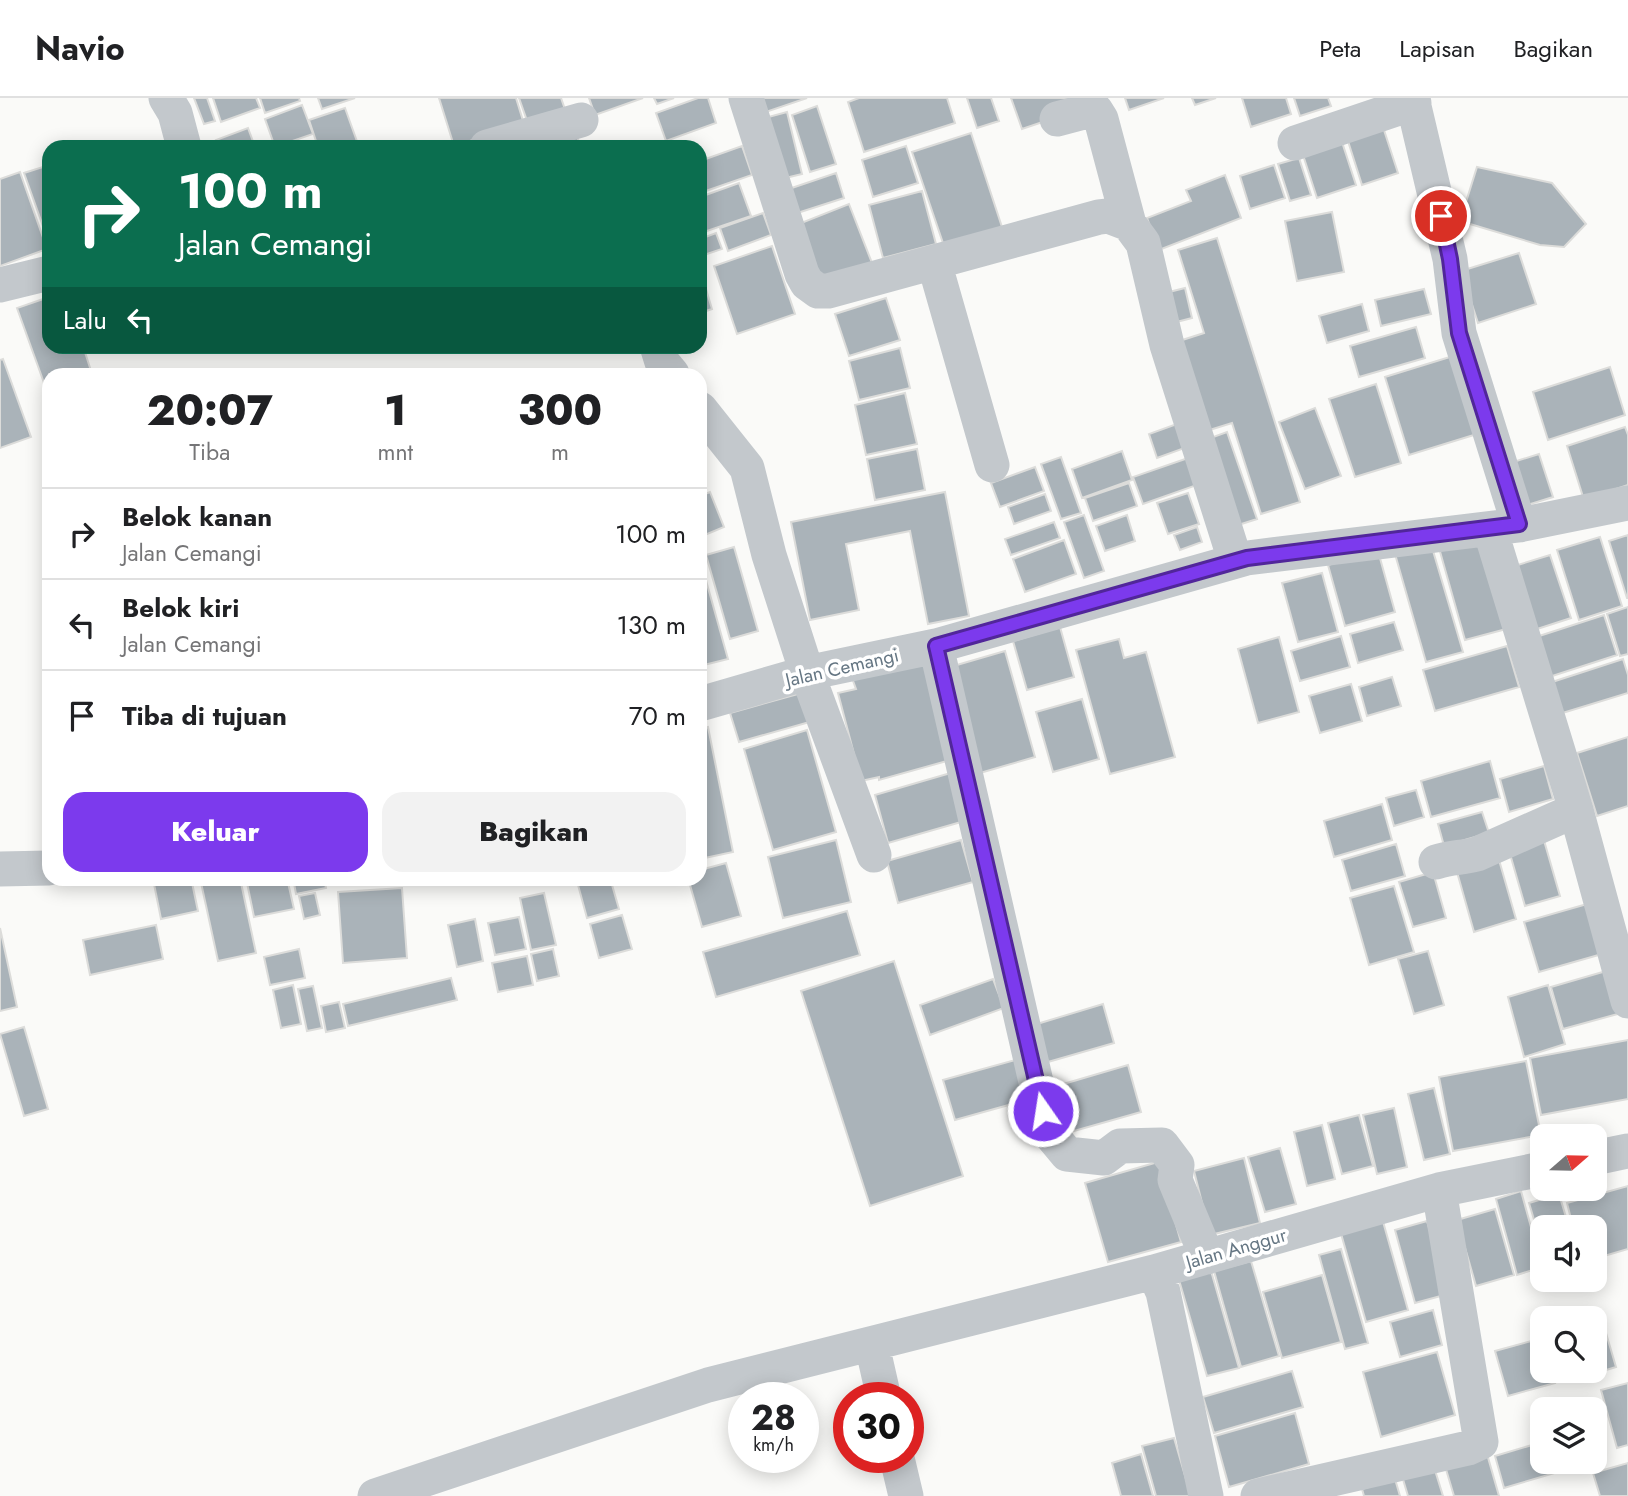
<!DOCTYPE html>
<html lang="id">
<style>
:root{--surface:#fff;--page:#f2f2f2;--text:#202124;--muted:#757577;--line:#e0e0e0;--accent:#7c3aed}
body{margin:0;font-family:Jost,sans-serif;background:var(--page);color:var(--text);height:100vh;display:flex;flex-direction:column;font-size:26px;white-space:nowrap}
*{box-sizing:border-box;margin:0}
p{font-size:23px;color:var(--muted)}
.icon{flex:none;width:38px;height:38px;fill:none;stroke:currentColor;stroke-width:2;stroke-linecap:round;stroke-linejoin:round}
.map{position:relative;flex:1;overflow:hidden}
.details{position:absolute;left:42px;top:270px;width:665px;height:518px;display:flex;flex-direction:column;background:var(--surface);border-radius:21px;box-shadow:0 4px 18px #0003}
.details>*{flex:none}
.banner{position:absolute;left:42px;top:42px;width:665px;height:214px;border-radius:21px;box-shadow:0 4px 18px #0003;background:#0b6e4f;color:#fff;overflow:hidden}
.needle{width:46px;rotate:70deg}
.buttons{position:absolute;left:1530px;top:1026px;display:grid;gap:14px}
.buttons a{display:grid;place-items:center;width:77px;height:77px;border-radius:14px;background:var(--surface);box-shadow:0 4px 18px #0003;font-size:35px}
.speed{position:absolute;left:728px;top:1284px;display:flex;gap:14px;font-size:35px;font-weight:700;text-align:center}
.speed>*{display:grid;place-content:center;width:91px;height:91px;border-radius:50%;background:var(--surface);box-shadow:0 4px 18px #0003;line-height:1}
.speed small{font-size:18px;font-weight:400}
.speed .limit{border:10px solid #d22;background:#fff;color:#111}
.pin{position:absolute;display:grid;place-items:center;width:60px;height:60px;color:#fff;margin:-30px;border:4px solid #fff;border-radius:50%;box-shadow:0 2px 7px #0007}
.me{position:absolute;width:77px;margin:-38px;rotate:347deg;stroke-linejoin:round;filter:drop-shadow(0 0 5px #0008)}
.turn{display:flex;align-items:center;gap:24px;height:147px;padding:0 21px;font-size:32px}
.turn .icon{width:91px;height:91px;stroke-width:2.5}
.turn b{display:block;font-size:49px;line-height:60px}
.then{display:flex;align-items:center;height:66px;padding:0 21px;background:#0003;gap:14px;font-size:26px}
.eta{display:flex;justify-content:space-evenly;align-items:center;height:119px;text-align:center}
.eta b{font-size:42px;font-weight:800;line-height:49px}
.primary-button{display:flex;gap:14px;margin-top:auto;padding:14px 21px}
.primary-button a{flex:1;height:80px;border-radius:21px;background:var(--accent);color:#fff;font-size:28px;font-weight:800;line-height:80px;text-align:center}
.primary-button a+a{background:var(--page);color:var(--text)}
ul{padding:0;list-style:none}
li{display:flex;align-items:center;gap:21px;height:91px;padding:0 21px;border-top:2px solid var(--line)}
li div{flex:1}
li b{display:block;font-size:26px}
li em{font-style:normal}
header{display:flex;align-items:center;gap:42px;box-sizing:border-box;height:98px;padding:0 35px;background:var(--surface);border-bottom:2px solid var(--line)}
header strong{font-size:33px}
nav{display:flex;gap:38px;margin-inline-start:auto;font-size:24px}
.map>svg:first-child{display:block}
.building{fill:#aab3b9;stroke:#dcdcda;stroke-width:2}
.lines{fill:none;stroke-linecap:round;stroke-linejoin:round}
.minor{stroke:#c3c8cc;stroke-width:35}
.route-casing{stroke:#51269a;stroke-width:18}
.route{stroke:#7c3aed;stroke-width:12}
.labels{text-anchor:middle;stroke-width:7;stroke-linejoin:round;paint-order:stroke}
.street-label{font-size:19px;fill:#657683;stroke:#fff}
</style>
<header>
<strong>Navio</strong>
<nav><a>Peta</a><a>Lapisan</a><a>Bagikan</a></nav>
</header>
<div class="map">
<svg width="1628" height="1398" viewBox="0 0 1628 1398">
<rect width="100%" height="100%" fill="#fafaf8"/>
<path class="building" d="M194 0H207L215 23 204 26Z
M213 0H256L260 10 221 24Z
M260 0H299L300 3 265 15Z
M318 0H355L322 11Z
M439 0H516L524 26 454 48Z
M519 0H561L568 20 531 34Z
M589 0H643L595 17Z
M654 0H674L657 6Z
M698 0H708L716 25 666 43 656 15Z
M751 0H807L757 17Z
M859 0H947L955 25 864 54 848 4Z
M967 0H991L999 23 977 30Z
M1011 0H1071L1075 13 1022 31Z
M1125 0H1164L1129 12Z
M1192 0H1216L1195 7Z
M1242 0H1286L1291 16 1251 29Z
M1294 0H1328L1331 8 1300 18Z
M302 7 313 36 275 49 265 21Z
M817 8 836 66 810 74 792 17Z
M345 10 359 49H318L309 22Z
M787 14 802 76 777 82 761 21Z
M573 28 581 49H539Z
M1383 29 1398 75 1362 87 1347 40Z
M248 30 255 49H219L216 42Z
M971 35 1002 129 944 148 912 54Z
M1342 44 1356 87 1317 100 1303 57Z
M742 48 752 77 700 95V63Z
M906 48 918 85 873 99 862 62Z
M1299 60 1311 97 1290 103 1278 66Z
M49 67V145L24 75Z
M1274 67 1285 100 1250 111 1240 78Z
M1477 69 1552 85 1586 126 1564 149 1540 147 1460 123Z
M20 74 47 151 0 168V81Z
M836 75 844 100 785 119 777 95Z
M1225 77 1241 120 1159 152 1147 120 1191 103 1186 92Z
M739 85 751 118 704 134 700 121V99Z
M922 93 936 146 883 160 869 107Z
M849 106 872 165 814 188 791 129Z
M1332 114 1344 174 1297 183 1285 123Z
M763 115 771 137 728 153 720 130Z
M716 135 722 151 704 157 700 141Z
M1217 140 1300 404 1261 416 1232 325 1200 335 1170 246 1204 235 1178 152Z
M772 148 795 216 737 236 714 168Z
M1519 155 1536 206 1478 225 1461 173Z
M700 171 712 211 700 215Z
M1185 190 1192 220 1165 227 1157 197Z
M1424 191 1431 216 1381 228 1375 202Z
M49 199V248H83L92 276H49L48 296 17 210Z
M886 200 900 242 849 258 835 216Z
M1362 206 1369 233 1327 245 1319 218Z
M1416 229 1425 260 1359 279 1350 248Z
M900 250 910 290 859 302 849 263Z
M1453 258 1477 336 1409 357 1385 279Z
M3 261 31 339 0 350V262Z
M1610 269 1625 317 1548 342 1533 294Z
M1376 286 1401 365 1355 379 1329 301Z
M905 295 917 346 866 357 855 307Z
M1315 310 1341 378 1305 391 1279 324Z
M1185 323 1193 347 1157 360 1149 336Z
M1625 329 1628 337V387L1584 402 1567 348Z
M1227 334 1257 421 1232 429 1202 343Z
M917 351 925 392 875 402 867 361Z
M1122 353 1132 382 1082 400 1072 371Z
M1539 356 1553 399 1521 409 1507 366Z
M1061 359 1081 415 1061 421 1041 366Z
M1188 360 1197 387 1143 406 1133 379Z
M1035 369 1044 393 1000 409 991 385Z
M1129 385 1137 408 1093 423 1085 400Z
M710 394 724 429 700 439V398Z
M945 394 969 518 928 526 910 433 846 446 859 512 810 522 791 424Z
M1188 395 1199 426 1168 436 1157 405Z
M1045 396 1051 413 1014 426 1008 409Z
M1084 417 1104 473 1084 480 1064 424Z
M1127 417 1135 443 1105 453 1096 428Z
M1054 424 1060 440 1011 457 1005 441Z
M1197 429 1202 444 1180 452 1174 437Z
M1484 437 1510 530 1465 542 1439 450Z
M1628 437V500H1627L1609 443Z
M1600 439 1622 508 1579 522 1557 452Z
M1064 442 1076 476 1025 494 1013 461Z
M1431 446 1463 554 1426 564 1395 456Z
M734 449 758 533 730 541 706 457Z
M1378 453 1395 514 1345 528 1328 467Z
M1550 457 1571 520 1528 534 1508 470Z
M700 461 728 561 700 568Z
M1322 475 1338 534 1298 544 1282 485Z
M1628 509V556L1620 558 1607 516Z
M1604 517 1617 557 1543 581 1530 541Z
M1394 524 1403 552 1358 565 1350 536Z
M1060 529 1074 579 1027 592 1013 543Z
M1341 538 1350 569 1300 583 1291 553Z
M1279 539 1299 614 1258 625 1238 551Z
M1119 541 1124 560 1146 554 1175 659 1110 676 1076 552Z
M1507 548 1519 589 1435 613 1423 572Z
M1005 553 1035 659 980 675 950 569Z
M926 559 954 661 879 682V679L861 683 838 595 856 591 852 580Z
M1623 561 1628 577V595L1556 617 1546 586Z
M1392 579 1401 608 1367 618 1359 589Z
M1351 586 1362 623 1320 635 1309 598Z
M805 594 813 623 739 644 730 615Z
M1082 601 1099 661 1053 674 1036 614Z
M708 629 733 754 700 761V631Z
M807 632 836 734 773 752 744 651Z
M1628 639V708L1597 718 1577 655Z
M1490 663 1500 700 1431 719 1421 683Z
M1544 668 1553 701 1509 714 1500 681Z
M954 674 968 722 888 745 875 697Z
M1416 692 1424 719 1394 728 1386 700Z
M1382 706 1392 742 1334 759 1324 723Z
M1482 714 1489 735 1444 748 1438 726Z
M1543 739 1560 798 1525 808 1508 749Z
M836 742 851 804 783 820 768 759Z
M961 742 973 784 898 805 887 763Z
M1396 746 1405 778 1351 793 1342 762Z
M1497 755 1516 821 1474 834 1455 767Z
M726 765 741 818 702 829 688 780H700V772Z
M1433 774 1446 820 1413 829 1399 784Z
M191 780 198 813 161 821 153 781Z
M200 780H240L256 855 218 863Z
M246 780H287L294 811 254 819Z
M293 780H324L326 790 296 796Z
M598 780H610L619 811 587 820 578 787Z
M1394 788 1414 854 1369 867 1350 800Z
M402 790 407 860 343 865 338 794Z
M315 795 320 817 304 821 299 798Z
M544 795 556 847 531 852 520 800Z
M1587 806 1602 856 1539 874 1524 824Z
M847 813 860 857 716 899 703 854Z
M622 817 632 851 599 860 590 826Z
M519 819 526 851 495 857 488 825Z
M475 821 483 863 457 869 448 827Z
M156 827 163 861 90 877 83 842Z
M0 830 17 909 0 913Z
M299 851 305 880 270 887 264 859Z
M553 851 559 878 537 883 531 856Z
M1428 853 1444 907 1414 916 1398 861Z
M527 858 533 887 498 894 492 865Z
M894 863 963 1078 870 1108 801 893Z
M1613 871 1625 914 1563 931 1551 889Z
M451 880 457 902 348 928 343 906Z
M993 881 1004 910 930 937 920 907Z
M293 887 301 926 281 930 273 892Z
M1548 887 1565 946 1524 959 1508 899Z
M313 888 322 930 307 933 298 891Z
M339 904 345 930 326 934 321 908Z
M1103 906 1114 945 1048 964 1037 926Z
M24 929 48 1011 24 1018 0 936Z
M1628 942V1001L1541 1017 1530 960Z
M1019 961 1030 1001 955 1022 943 982Z
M1526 963 1541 1037 1453 1053 1439 979Z
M1128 967 1141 1014 1074 1033 1060 987Z
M1434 990 1450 1056 1424 1062 1408 996Z
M1394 1010 1407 1069 1377 1076 1363 1017Z
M1359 1017 1373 1068 1342 1076 1328 1025Z
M1322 1027 1335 1081 1307 1088 1294 1034Z
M1280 1050 1296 1106 1265 1114 1248 1059Z
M1244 1060 1260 1125 1210 1137 1194 1073Z
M1158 1064 1181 1144 1108 1164 1085 1085Z
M1628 1088V1151L1594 1161V1129H1573L1567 1105Z
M1521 1093 1542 1169 1517 1177 1496 1101Z
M1559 1096 1569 1129H1542V1148L1529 1105Z
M1495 1111 1514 1177 1476 1188 1457 1122Z
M1382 1120 1408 1212 1366 1224 1340 1132Z
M1427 1123 1448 1196 1415 1205 1395 1132Z
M1341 1151 1368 1245 1345 1251 1319 1157Z
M1251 1163 1279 1258 1241 1269 1214 1173Z
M1211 1173 1239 1270 1207 1278 1179 1182Z
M1322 1177 1341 1244 1282 1260 1263 1194Z
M1433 1212 1442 1247 1400 1259 1390 1224Z
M1601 1218 1616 1269 1583 1279 1581 1272H1594V1220Z
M1542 1240V1272H1551L1555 1285 1508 1298 1495 1253Z
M1437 1254 1455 1317 1381 1339 1363 1274Z
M1292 1273 1303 1309 1214 1335 1203 1299Z
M1628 1285V1347L1617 1350 1601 1292Z
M1295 1315 1309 1366 1229 1389 1215 1338Z
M1594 1335 1602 1361 1504 1390 1495 1358 1542 1344V1363H1594Z
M1174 1340 1191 1398H1156L1142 1348Z
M1141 1356 1153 1398H1121L1112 1365Z
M1487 1356 1499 1398H1454L1445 1368Z
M1628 1365V1398H1600L1593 1375Z
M1434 1369 1443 1398H1408L1402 1378Z
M1395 1381 1400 1398H1364L1362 1391Z"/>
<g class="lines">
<path class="minor" d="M166 0 175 15 184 49
M746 0 802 176 807 185 818 193H828L1099 119 1108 118 1129 126 1143 145 1167 247 1235 462
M1412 0 1450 161 1459 235 1519 427
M1057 21 1091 12 1096 13 1101 21 1129 126
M1295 45 1414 5
M487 49 581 22
M934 164 992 367
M0 187 49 175
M657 248 662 264 672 276
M700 311 747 370 769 457 807 575 874 757
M1490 431 1576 712 1628 903
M936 548 1047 1032 1067 1056 1104 1060 1120 1048 1162 1047 1177 1067 1175 1082 1207 1159
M700 606 807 575 936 548 1247 460 1519 427 1628 405
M1436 764C1450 759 1463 760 1477 756L1576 712
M0 771 49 770
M1594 1060 1628 1053
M872 1247 884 1300
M897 1360 906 1398
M375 1398 708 1287 1154 1174
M1206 1398 1163 1194 1154 1174 1439 1092 1542 1071
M1258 1398 1468 1350 1481 1344 1439 1092"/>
</g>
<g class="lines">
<defs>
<path id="route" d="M1043 1013 936 548 1247 460 1519 426 1459 235 1450 161 1441 118"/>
</defs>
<use href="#route" class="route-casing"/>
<use href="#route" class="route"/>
</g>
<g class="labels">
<g class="street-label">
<text transform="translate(842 569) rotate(-13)" y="7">Jalan Cemangi</text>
<text transform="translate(1236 1150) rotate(-16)" y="7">Jalan Anggur</text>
</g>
</g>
</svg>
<div class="buttons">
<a><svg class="needle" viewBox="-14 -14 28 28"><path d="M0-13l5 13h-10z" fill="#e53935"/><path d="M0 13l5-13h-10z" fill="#757577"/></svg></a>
<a><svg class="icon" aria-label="sound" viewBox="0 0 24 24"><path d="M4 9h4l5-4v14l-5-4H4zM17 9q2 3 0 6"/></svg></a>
<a><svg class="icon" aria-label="search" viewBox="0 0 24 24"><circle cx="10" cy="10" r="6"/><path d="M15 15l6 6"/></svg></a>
<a><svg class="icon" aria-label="layers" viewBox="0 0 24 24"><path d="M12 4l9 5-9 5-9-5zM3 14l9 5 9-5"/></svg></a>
</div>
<div class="speed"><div>28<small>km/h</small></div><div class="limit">30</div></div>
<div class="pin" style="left:1441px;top:118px;background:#d93025"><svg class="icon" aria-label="arrive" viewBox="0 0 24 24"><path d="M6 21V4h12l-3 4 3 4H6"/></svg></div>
<svg class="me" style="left:1043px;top:1013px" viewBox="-20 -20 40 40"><circle r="17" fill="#7c3aed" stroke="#fff" stroke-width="3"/><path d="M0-11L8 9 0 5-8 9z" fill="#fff"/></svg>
<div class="banner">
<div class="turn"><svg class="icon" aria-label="right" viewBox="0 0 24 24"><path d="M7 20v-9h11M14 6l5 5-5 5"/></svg><div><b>100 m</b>Jalan Cemangi</div></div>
<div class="then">Lalu<svg class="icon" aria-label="left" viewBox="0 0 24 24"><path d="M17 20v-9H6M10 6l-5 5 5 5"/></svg></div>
</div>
<section class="details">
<div class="eta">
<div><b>20:07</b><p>Tiba</p></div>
<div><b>1</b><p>mnt</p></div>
<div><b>300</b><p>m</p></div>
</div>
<ul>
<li><svg class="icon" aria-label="right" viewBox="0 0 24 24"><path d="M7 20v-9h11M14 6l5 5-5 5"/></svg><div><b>Belok kanan</b><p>Jalan Cemangi</p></div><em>100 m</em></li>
<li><svg class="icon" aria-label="left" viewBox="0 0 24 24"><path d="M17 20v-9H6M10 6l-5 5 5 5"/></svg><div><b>Belok kiri</b><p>Jalan Cemangi</p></div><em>130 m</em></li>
<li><svg class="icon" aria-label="arrive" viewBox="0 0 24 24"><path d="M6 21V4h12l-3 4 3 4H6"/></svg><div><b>Tiba di tujuan</b></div><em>70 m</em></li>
</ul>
<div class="primary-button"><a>Keluar</a><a>Bagikan</a></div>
</section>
</div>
